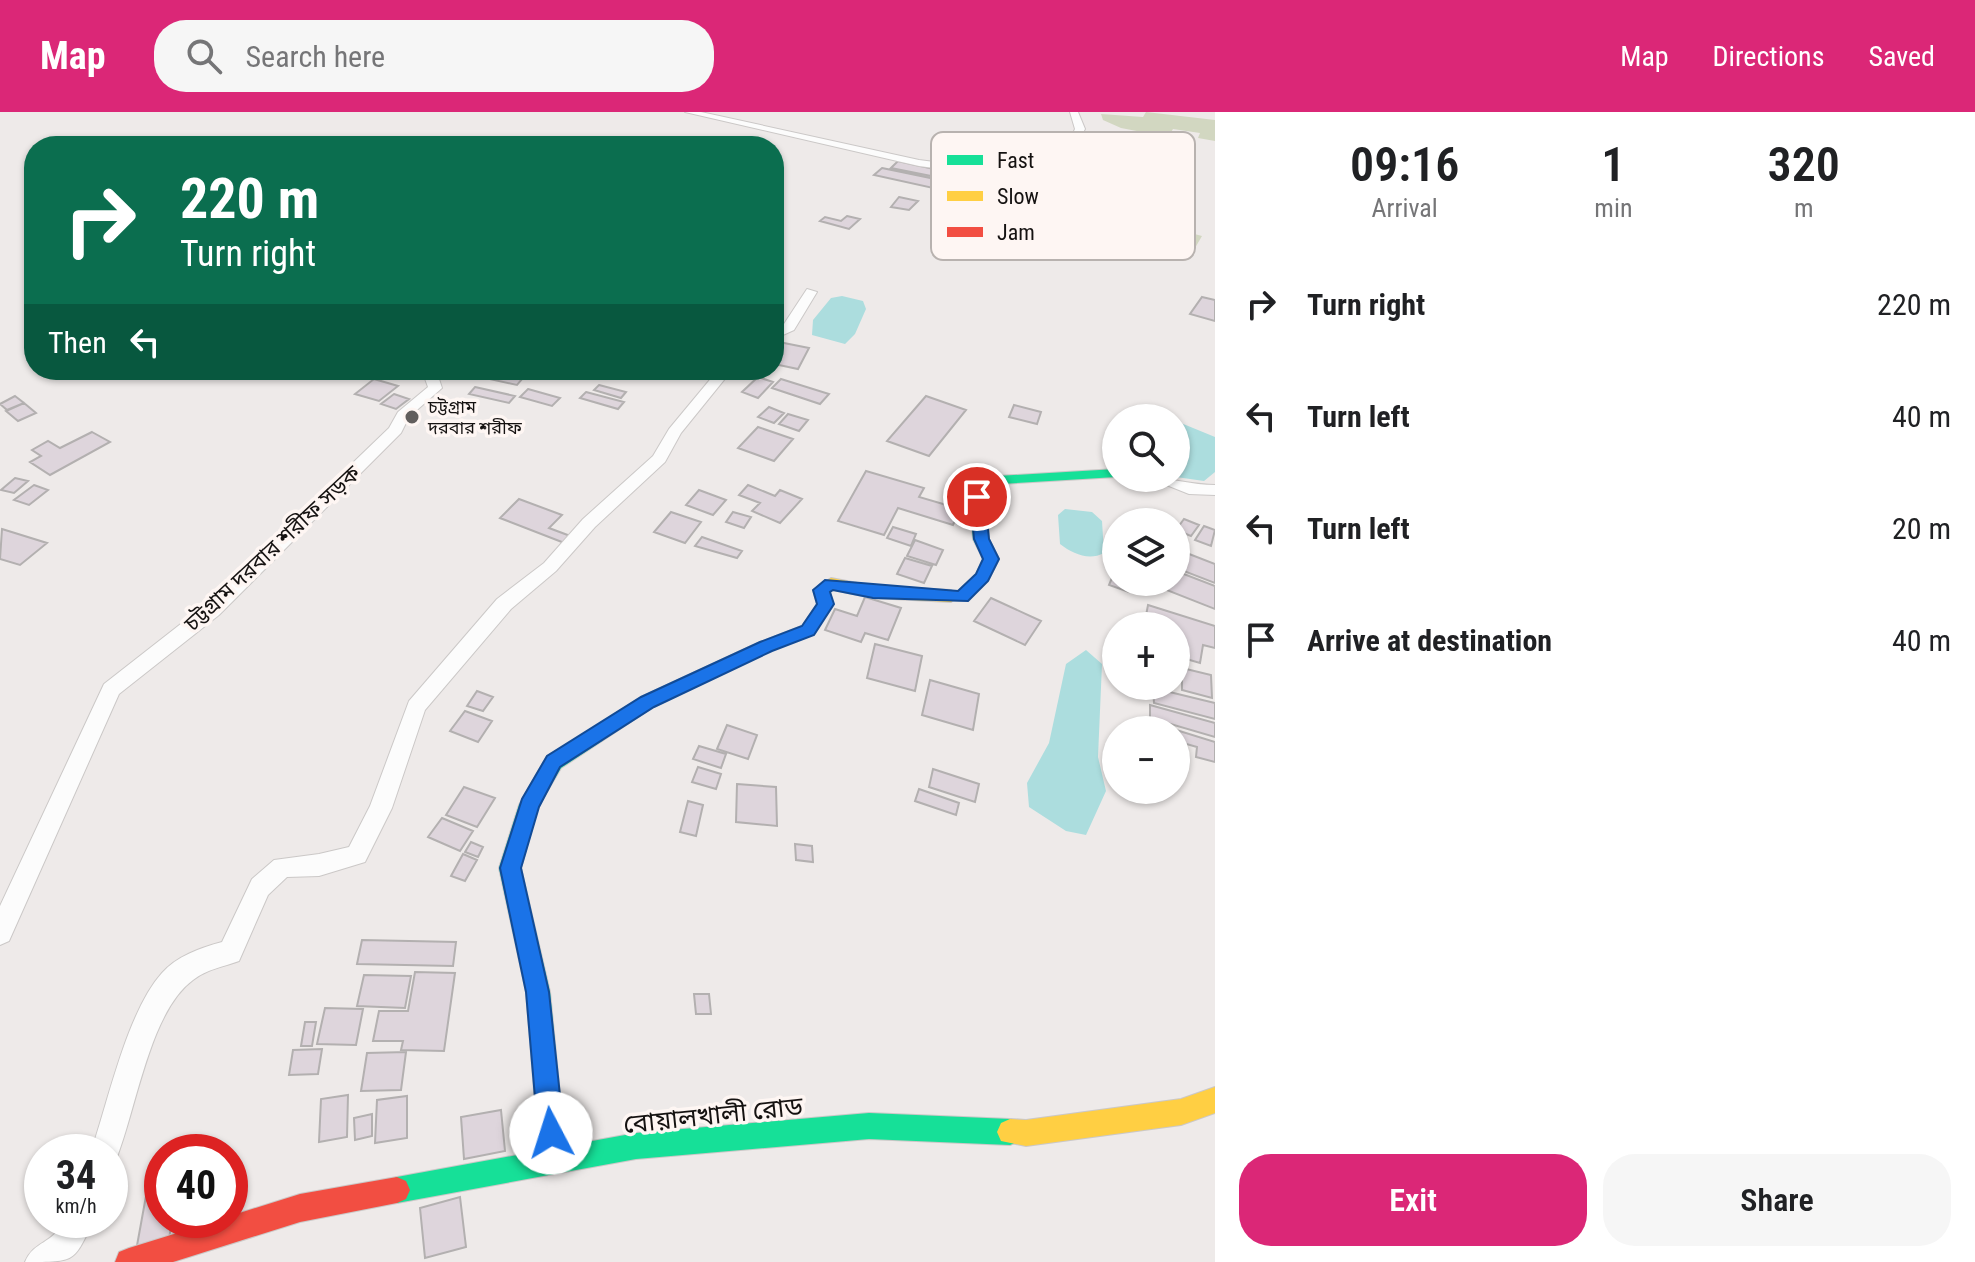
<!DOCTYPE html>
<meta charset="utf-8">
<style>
:root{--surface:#fff;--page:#f6f6f6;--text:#202124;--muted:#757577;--accent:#db2777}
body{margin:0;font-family:"Roboto Condensed","Noto Sans Bengali",sans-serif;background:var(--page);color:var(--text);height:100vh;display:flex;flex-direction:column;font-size:30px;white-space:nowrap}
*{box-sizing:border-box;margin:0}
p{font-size:26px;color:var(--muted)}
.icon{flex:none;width:44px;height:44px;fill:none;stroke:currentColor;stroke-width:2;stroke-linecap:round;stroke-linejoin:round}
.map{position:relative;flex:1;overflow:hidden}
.sheet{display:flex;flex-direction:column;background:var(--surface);width:760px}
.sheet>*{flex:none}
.guide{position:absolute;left:24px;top:24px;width:760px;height:244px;border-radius:32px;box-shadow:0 2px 6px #0004;background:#0b6e4f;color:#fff;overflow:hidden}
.buttons{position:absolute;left:1102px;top:292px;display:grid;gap:16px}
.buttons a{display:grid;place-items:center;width:88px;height:88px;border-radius:50%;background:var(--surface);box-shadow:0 2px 6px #0004;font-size:40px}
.speed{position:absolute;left:24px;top:1022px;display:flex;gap:16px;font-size:40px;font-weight:700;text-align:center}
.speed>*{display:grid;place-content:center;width:104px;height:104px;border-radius:50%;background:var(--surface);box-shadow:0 2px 6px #0004;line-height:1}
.speed small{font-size:20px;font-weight:400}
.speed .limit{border:12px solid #d22;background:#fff;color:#111}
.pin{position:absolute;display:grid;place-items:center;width:68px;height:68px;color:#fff;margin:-34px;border:4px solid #fff;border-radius:50%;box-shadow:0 2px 8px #0007}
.me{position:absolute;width:88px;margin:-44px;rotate:355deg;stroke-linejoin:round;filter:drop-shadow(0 0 6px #0008)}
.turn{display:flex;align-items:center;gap:28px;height:168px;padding:0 24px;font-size:36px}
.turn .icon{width:104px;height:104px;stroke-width:2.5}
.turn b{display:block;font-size:56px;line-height:68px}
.then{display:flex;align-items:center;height:76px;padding:0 24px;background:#0003;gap:16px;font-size:30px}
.eta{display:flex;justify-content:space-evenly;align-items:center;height:136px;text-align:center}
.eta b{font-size:48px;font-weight:600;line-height:56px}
.button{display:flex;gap:16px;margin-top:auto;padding:16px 24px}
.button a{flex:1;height:92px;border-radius:32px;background:var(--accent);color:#fff;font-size:32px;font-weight:600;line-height:92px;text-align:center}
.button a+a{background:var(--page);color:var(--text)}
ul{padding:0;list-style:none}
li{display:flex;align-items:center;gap:24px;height:112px;padding:0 24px}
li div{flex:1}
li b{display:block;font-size:30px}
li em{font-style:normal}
header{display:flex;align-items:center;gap:48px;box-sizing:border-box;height:112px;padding:0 40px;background:var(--accent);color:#fff}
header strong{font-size:38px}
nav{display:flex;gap:44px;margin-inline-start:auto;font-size:28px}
.search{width:560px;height:72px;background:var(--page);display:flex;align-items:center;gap:20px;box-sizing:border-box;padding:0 28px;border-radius:32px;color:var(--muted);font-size:30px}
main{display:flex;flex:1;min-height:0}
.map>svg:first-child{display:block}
.green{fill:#d2d7c1}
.water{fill:#acddde}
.building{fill:#ded5dc;stroke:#b3b0b0;stroke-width:2}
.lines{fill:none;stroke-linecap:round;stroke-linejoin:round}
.street-casing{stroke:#cbc8c7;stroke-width:2}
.fast-casing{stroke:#cbc8c7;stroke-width:2}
.slow-casing{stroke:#cbc8c7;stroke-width:2}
.jam-casing{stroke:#cbc8c7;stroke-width:2}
.street{fill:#fcfcfc;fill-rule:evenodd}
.fast{fill:#16e098;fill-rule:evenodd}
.slow{fill:#ffcf43;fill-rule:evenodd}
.jam{fill:#f24e42;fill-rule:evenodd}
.route{fill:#1a73e8;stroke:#114b97;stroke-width:2}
.poi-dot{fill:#615e5d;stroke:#fef6f3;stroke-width:3}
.labels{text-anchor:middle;stroke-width:7;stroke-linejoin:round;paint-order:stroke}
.far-poi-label{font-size:18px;fill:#151211;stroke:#fef6f3;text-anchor:start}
.street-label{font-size:22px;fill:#151211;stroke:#fef6f3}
.near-street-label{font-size:26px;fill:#151211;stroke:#fef6f3}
.key{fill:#fef6f3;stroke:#b8b2af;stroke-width:2}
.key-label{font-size:22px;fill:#151211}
</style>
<header>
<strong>Map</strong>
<div class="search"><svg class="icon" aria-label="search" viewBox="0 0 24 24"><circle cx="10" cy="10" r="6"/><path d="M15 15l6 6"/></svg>Search here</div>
<nav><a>Map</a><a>Directions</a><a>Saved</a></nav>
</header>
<main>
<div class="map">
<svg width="1215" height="1150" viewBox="0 0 1215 1150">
<rect width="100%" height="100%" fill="#eeeae9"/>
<path class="green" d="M1146 0 1215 8V29L1198 26 1200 21 1173 17 1168 25 1121 16 1103 8 1101 2 1143 5Z
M988 72 1037 87 1063 75 1166 92 1143 95 1142 103 1159 107 1164 114 1202 124 1188 148C1161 146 1103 148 1084 128L1092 114 1052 107 1057 98 1029 92 1026 97 982 90Z"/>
<path class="water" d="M842 184 863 189 866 197 855 222 845 232 812 223 813 208 831 186Z
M1176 309 1215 325V360L1204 369 1176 365Z
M1065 397 1092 400 1102 409 1104 441C1089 449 1073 442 1060 432L1058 403Z
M1086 538 1102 552 1098 645 1106 679 1086 723 1066 719 1029 695 1027 671 1049 631 1066 552Z"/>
<path class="building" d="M898 49 943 59 936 65 891 56Z
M882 56 940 68 933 76 874 63Z
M899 85 918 89 909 98 891 95Z
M847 104 860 107 849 117 820 109 825 105 841 109Z
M1202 185 1215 188V209L1190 202Z
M774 229 809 236 798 257 774 252Z
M482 258H511L507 263 523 266 517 273 476 264Z
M758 265 773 270 758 286 742 280Z
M374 267 398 274 379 289 355 282Z
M781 267 829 282 820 292 772 276Z
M599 273 626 280 621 286 594 278Z
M475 275 515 284 509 291 469 282Z
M528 277 560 286 552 294 520 285Z
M586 280 624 290 618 297 580 286Z
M394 282 409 287 396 297 381 292Z
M15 284 24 291 7 298 0 292Z
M926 284 966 298 929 344 887 329Z
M24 291 36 301 18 309 6 299Z
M1014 293 1041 300 1037 312 1009 305Z
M769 295 784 301 774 311 758 305Z
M788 302 808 308 799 319 779 312Z
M758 315 793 327 774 349 738 336Z
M92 320 110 330 50 363 30 350 41 344 32 338 48 329 60 336Z
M866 359 924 376 919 385 960 397 953 413 898 396 884 423 838 409Z
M15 366 28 369 14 381 1 378Z
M34 373 48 378 29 393 14 388Z
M748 373 775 384 780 378 802 387 780 411 752 399 760 391 739 383Z
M699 378 726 388 713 403 686 393Z
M519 387 562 403 549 416 573 425 567 432 500 406Z
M671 400 701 410 685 431 654 420Z
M733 400 751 405 744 416 726 410Z
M1184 407 1199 413 1191 424 1176 418Z
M1204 414 1215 418 1211 434 1195 428Z
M893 415 916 422 911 434 887 426Z
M2 417 47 431 20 453 0 447Z
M702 425 742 439 737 446 695 434Z
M915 428 943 438 936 453 907 444Z
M1184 440 1215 452V471L1176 456Z
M905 446 932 454 924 471 897 462Z
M1176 459 1215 474V497L1159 475 1161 470H1176Z
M1114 461 1116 470H1133L1129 480 1109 473Z
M865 485 901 496 888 528 865 521 861 530 825 518 835 497 857 504Z
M991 486 1041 509 1025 533 974 509Z
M1148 493 1215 514V536L1203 533 1200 551 1176 544V514H1144Z
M875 532 922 544 915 579 867 566Z
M1182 556 1211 563 1212 586 1182 578Z
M930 568 979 582 973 618 922 603Z
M1153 576 1215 591V607L1154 591Z
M477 579 493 585 483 599 467 594Z
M1150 593 1215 611V625L1150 606Z
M465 599 492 609 478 630 450 619Z
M1157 612 1215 630V650L1196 645 1197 635 1176 629V618H1156Z
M727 613 757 623 748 647 717 637Z
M699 634 726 642 721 656 693 647Z
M698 655 721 662 716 677 692 670Z
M933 657 979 672 975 690 929 675Z
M737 672 776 675 777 714 736 710Z
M464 675 495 686 477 715 446 703Z
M919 677 959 691 956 703 915 689Z
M688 689 703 693 696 724 680 720Z
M442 706 473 719 460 739 428 725Z
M471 730 483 735 478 745 465 740Z
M795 732 812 734 813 750 796 748Z
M463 742 477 748 465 769 451 764Z
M362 828 456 830 453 854 357 852Z
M415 860 455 861 444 939 401 938 403 929H373L379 899H408Z
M364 863 411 864 405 896 357 894Z
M694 882H709L711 902H696Z
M325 896 363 897 356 933 317 932Z
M305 910H316L312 934H301Z
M322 937 318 962 289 963 293 938Z
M406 940 401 978 361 979 367 941Z
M348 983 347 1025 319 1030 321 987Z
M407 984V1026L375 1031 377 988Z
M501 998 505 1039 464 1047 461 1005Z
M372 1002V1024L355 1028 354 1006Z
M162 1082V1108H172L168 1134 136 1139 146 1084Z
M460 1085 466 1135 425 1146 420 1096Z"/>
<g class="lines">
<defs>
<path id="street" d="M685 0H701L919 48 1052 65 1075 17 1070 0H1078L1085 17 1081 24 1160 36 1155 39 1079 29 1060 69 1055 72 919 54Z
M807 177 817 180 794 218 774 227V218L784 212Z
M718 258H732L681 321 665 350 595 415 556 459 511 497 425 598 392 696 365 750 319 764 287 765 268 783 239 849C223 855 207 857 193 868 149 900 136 1000 115 1050L110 1052V1040H91C108 990 127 900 162 861 177 844 200 836 222 830L252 767 274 748 319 742 349 735 370 694 409 589 497 487 544 451 583 407 653 344 669 317Z
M431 260 438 264 442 276 409 305 401 321 219 503 119 582 9 829 0 833V794L104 572 205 493 389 316 398 300 428 275 424 264Z
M1149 366C1172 366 1192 373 1215 373V383L1189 382Z
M64 1108H94C73 1150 78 1150 25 1150 34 1128 53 1133 64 1108Z"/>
<path id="fast" d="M1116 357V365L1001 372 984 386 989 427 999 447 988 469 968 489 945 488 943 484 945 480 958 479 976 462 983 447 973 427 970 385 997 364Z
M595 616 602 619 604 624 602 629 561 656 538 695 521 756 550 880 565 1034 636 1021 869 1001 1010 1007 1019 1011 1023 1020 1019 1029 1010 1033 869 1027 636 1047 397 1091 388 1087 384 1078 388 1069 397 1065 539 1039 526 880 499 756 519 693 547 644Z"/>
<path id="slow" d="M831 466 873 474 951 478 959 484 951 490 873 486 833 478 830 480 833 492 814 522 772 538 653 595 602 629H588L586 624 588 619 641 585 760 530 802 514 817 492 813 478Z
M1215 975V1001L1181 1013 1026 1034 1001 1029 997 1020 1001 1011 1010 1007 1026 1008 1181 987Z"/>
<path id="jam" d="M397 1065 406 1069 410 1078 406 1087 397 1091 300 1110 173 1150H115L119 1140 129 1136 219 1108H230V1104L300 1082Z"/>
</defs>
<use href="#street" class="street-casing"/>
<use href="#fast" class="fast-casing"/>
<use href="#slow" class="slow-casing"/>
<use href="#jam" class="jam-casing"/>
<use href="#street" class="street"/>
<use href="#fast" class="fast"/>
<use href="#slow" class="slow"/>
<use href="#jam" class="jam"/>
</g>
<path class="route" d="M977 381 985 385 989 427 999 447 988 469 968 489 873 486 833 478 830 480 834 492 814 523 772 539 654 595 560 655 539 695 521 756 549 880 564 1021 560 1030 551 1034 541 1030 538 1021 526 880 500 756 522 687 547 644 641 585 760 530 802 514 817 492 813 478 825 468 958 479 976 462 983 447 974 427 970 385Z"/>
<circle class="poi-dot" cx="412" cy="305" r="8"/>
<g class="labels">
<g class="far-poi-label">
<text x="428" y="301">চট্টগ্রাম<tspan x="428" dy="21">দরবার শরীফ</tspan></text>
</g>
<g class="street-label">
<text transform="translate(272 436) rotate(-43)" y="8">চট্টগ্রাম দরবার শরীফ সড়ক</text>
</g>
<g class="near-street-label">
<text transform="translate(713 1003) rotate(-6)" y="9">বোয়ালখালী রোড</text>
</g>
</g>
<rect x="931" y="20" width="264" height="128" rx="12" class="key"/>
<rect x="947" y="43" width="36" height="10" fill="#16e098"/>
<rect x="947" y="79" width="36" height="10" fill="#ffcf43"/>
<rect x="947" y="115" width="36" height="10" fill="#f24e42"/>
<g class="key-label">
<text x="997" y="56">Fast</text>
<text x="997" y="92">Slow</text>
<text x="997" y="128">Jam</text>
</g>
</svg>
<div class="buttons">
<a><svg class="icon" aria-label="search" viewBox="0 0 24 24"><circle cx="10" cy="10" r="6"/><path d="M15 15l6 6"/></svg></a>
<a><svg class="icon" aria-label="layers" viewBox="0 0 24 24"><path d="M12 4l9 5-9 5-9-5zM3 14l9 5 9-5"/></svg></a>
<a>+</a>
<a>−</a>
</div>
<div class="speed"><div>34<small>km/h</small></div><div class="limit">40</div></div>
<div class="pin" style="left:977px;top:385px;background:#d93025"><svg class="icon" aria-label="arrive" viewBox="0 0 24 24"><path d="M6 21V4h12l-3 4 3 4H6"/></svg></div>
<svg class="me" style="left:551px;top:1021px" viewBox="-20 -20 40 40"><circle r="19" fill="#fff"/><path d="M0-13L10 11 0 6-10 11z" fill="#1a73e8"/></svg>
<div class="guide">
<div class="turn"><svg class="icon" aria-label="right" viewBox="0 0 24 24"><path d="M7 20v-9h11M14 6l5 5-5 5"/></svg><div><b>220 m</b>Turn right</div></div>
<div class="then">Then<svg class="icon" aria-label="left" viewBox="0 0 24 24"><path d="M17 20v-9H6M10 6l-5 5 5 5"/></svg></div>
</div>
</div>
<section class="sheet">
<div class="eta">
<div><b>09:16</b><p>Arrival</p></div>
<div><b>1</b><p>min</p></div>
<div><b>320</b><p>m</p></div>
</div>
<ul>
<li><svg class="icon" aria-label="right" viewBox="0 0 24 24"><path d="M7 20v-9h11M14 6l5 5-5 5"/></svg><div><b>Turn right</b></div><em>220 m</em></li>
<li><svg class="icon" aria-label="left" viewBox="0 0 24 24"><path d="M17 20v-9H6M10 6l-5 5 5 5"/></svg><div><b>Turn left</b></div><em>40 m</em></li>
<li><svg class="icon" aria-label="left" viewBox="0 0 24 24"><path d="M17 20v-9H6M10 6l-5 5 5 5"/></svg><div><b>Turn left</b></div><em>20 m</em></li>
<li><svg class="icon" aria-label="arrive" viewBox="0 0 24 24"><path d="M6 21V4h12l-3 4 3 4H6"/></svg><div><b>Arrive at destination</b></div><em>40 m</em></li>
</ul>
<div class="button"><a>Exit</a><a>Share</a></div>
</section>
</main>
